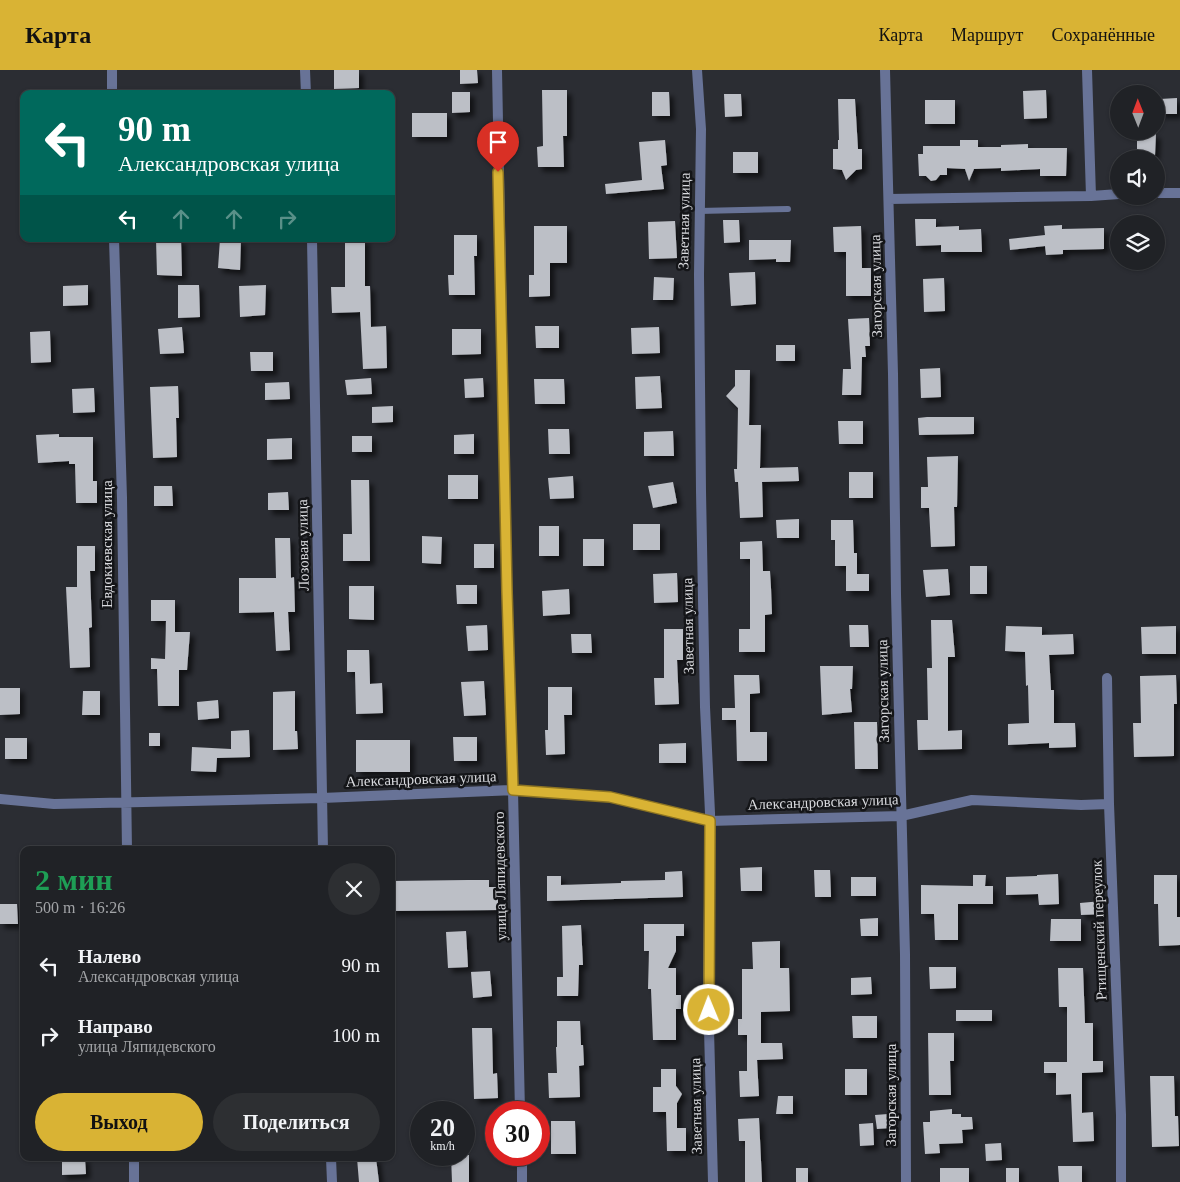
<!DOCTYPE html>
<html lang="ru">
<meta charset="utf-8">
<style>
:root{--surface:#202226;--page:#2d2f32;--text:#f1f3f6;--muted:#a2a4a7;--line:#3d3f43;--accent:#d9b334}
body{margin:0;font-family:Georgia,serif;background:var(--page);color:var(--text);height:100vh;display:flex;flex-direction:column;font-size:19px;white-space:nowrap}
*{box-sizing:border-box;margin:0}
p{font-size:16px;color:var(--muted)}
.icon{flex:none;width:28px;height:28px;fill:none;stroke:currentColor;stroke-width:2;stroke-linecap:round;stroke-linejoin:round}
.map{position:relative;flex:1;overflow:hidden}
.drawer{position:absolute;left:20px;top:776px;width:375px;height:315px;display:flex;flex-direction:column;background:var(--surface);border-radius:10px;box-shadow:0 1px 4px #0004,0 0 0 1px var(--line)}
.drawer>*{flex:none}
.guide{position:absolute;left:20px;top:20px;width:375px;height:152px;border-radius:10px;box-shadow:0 1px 4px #0004,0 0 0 1px var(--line);background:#00695c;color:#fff;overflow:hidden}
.needle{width:32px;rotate:359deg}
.fabs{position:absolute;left:1110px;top:15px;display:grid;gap:10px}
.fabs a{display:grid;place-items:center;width:55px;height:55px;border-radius:50%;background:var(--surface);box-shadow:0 1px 4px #0004,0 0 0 1px var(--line);font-size:25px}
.speed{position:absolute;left:410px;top:1031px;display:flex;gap:10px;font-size:25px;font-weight:700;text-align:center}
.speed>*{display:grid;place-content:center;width:65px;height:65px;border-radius:50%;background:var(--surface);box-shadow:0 1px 4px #0004,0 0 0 1px var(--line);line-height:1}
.speed small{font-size:12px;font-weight:400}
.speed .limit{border:8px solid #d22;background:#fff;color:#111}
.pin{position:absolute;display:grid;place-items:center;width:42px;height:42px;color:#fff;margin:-51px -21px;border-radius:50% 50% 50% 0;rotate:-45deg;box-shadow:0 0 5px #0007}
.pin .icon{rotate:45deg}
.me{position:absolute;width:55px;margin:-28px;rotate:359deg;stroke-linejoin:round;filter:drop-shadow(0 0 4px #0008)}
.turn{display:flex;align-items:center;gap:18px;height:105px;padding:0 15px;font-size:22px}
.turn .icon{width:65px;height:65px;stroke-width:2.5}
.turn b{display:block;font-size:35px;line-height:42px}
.lanes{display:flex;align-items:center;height:48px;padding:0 15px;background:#0003;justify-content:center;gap:25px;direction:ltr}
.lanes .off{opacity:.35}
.round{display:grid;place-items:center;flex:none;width:52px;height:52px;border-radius:26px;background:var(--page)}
.headline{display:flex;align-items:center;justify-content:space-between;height:85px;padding:0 15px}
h1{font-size:30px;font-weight:700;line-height:38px;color:#1e9e55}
.action{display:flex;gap:10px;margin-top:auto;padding:10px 15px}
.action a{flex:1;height:58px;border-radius:30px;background:var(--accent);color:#111;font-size:20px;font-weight:700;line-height:58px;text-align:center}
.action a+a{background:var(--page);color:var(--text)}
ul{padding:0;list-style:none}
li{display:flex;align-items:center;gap:15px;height:70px;padding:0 15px}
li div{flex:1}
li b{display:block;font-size:19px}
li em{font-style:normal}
header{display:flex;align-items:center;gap:30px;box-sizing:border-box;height:70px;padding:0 25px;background:var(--accent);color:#111}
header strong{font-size:24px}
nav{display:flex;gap:28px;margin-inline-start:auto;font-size:18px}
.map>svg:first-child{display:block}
.building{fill:#bcbfc6;filter:url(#shadow)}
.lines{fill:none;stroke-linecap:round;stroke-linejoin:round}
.lane{stroke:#687397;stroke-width:6}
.street{stroke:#687397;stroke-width:10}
.route-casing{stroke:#8d7422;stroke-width:12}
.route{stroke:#d9b334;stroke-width:9}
.labels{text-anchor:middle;stroke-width:5;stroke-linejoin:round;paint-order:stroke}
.street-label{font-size:15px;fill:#d9dade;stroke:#141518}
</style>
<header>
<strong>Карта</strong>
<nav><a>Карта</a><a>Маршрут</a><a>Сохранённые</a></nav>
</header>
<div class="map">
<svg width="1180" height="1112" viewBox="0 0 1180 1112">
<defs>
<filter id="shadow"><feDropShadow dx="4.5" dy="4.5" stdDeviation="2.5" flood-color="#0009"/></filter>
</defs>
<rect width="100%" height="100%" fill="#2b2d33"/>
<path class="building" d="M334 0H359V18L334 19Z
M460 0H477L478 13 460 14Z
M542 20H567V66H563L564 97H538L537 77 543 76Z
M1046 20 1047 48 1024 49 1023 21Z
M452 22H470V42L452 43Z
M652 22H669L670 46H652Z
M724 24H741L742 46 725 47Z
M1177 28V44H1160V29Z
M838 29H855L858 79H862V99L856 100 846 110 842 100 833 99V79H838V70H839Z
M925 30H955V54H925Z
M412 43H447V67H412Z
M1137 64H1156L1155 85H1137Z
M665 70 667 95 661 96 664 119 606 124 605 114 642 110 639 72Z
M960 70H978V77H1001V75L1028 74V78H1067L1066 106H1040V99L1001 101V98L974 99 969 111 965 99 947 98V105H940L936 110 931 111 926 106H919L918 84H923V76H960Z
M733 82H758V103H733Z
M915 149H936V157L959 156V160L981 159 982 182H941V175L916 176Z
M723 150H739L740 172 724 173Z
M675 151 677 188 649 189 648 152Z
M1062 155V159L1104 158V179L1063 180V184L1046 185 1045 176 1010 180 1009 169 1045 165 1044 156Z
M534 156H567V193H550V226L529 227V205H534Z
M861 156 862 198H871V226H846V182H834L833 157Z
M454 165H477V186H474L475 225H449L448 205H454Z
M156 169H181L182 206 157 205Z
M220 169 241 170 240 200 218 198Z
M345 169H365V216H370L371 257 386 256 387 298 363 299 360 242 332 243 331 217H345Z
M749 170H791L790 192H776V189L749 190Z
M755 202 756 234 731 236 729 203Z
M654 207 674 208 673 230H653Z
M944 208 945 241 924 242 923 209Z
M88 215V235L63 236V216Z
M178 215H199L200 247 178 248Z
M266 215 265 245 240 247 239 216Z
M869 248 870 276H865L866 287H862L861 325H842L843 299H851L848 249Z
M535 256H559V278H536Z
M182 257 184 283 160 284 158 259Z
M659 257 660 283 632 284 631 258Z
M452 259H481V284L452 285Z
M50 261 51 292 31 293 30 262Z
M776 275H795V291H776Z
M250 282H273V301H251Z
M940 298 941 327 921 328 920 299Z
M735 300H750L749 355H761L760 398 798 397 799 411 762 412 763 447 740 448 738 412H735L734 399H737L738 338 726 326 735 316Z
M660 306 662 338 636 339 635 307Z
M371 308 372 324 347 325 345 310Z
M483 308 484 327 465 328 464 309Z
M534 309H564L565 334H535Z
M289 312 290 329 265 330V313Z
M178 316 179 348H176L177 387 153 388 150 317Z
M94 318 95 342 73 343 72 319Z
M393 336V352L372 353V337Z
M927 347H974V364L919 365 918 348Z
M838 351H863V374H839Z
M548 359H569L570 384H549Z
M673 361 674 386H644V362Z
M59 364V367H93V411H97V433H76L75 394H69V391L38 393 36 365Z
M474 364V384H454V365Z
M352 366H372V382H352Z
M292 368V389L267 390V369Z
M958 386 957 437H954L955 476 931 477 929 438H921V417H928L927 387Z
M849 402H873V428H849Z
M448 405H478V429H448Z
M573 406 574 428 550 429 548 408Z
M351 410H369L370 491H343V464H352Z
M673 412 677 433 653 438 648 416Z
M154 416H172L173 436H154Z
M288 422 289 440H268V423Z
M799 449V468H777L776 450Z
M831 450H853L854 483H857V504H869V521H846V496H835V470H831Z
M633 454H660V480H633Z
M539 456H559V486H539Z
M422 466 442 467 441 494 422 493Z
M275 468H290L291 508 294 507 295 542H288L290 580 276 581 274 542 239 543V508H276Z
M583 469H604V496H583Z
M762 471 763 501H770L771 518 772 544 765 545V582H739V559H750V489H740V472Z
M474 474H494V498H474Z
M77 476H95V501H90L92 557 89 558 90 597 70 598 66 517H77Z
M970 496H987V524H970Z
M948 499 950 525 926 527 923 500Z
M677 503 678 532 654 533 653 504Z
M456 515H477V534H457Z
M349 516H374V550L349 549Z
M569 519 570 544 543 546 542 521Z
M151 530H175V562H190L187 600H179V636H158L157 599H151V588L165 589 166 551H151Z
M931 550H952L955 587H948V661L962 660V679L918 680 917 650H928L927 598H932Z
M487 555 488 580 468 581 466 556Z
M849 555H868L869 577H850Z
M1006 556 1042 557V565L1073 564 1074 584 1049 585 1051 620H1054V653H1075L1076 677 1049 678V673L1008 675V654L1029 653 1028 615 1026 616 1025 582 1005 581Z
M1176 556V584H1142L1141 557Z
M664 559H683V590H677L679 634 655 635 654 608H664Z
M571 564H591L592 583H572Z
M347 580H369L370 614 382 613 383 643 356 644 355 602H347Z
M820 596H853L852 619H850L852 642 822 645Z
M734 605H759L760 623 750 624V662H767V691H737L736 650H722V638H735Z
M1176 605 1177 634H1174V686L1134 687 1133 653H1141L1140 606Z
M484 611 486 645 464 646 461 612Z
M548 617H572V645H564L565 684 546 685 545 660H548Z
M0 618H20V644L0 645Z
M83 621H100V645H82Z
M295 621V661H297L298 679 273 680V622Z
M218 630 219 648 198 650 197 632Z
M854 652H877L878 699H855Z
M249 660 250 687 217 688 216 702 191 701 192 677 231 679V661Z
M149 663H160V676H149Z
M453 667H477V691H454Z
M5 668H27V689H5Z
M356 670H410V702H356Z
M686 673V693H659V674Z
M762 797V821H741L740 798Z
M814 800H830L831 827H815Z
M682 801 683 827 547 831V806H561V815L621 813V811L665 810V802Z
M1058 804 1059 834 1039 835 1038 824 1006 825V807L1037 806V805Z
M973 805H986L985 816H993V834H958V870H935L934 844H921V815L973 816Z
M1154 805H1177V847H1180V875L1159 876 1158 834H1154Z
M851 807H876V826H851Z
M468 810H489V817H498V840L391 841V811Z
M1102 831 1103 844 1081 845 1080 833Z
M0 834H17L18 854H0Z
M878 848V866H861L860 849Z
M1051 849H1081V871H1050Z
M644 854H684V866H676V881L668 898H676V925H681V939H676V970H653L651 919H648L649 881H644Z
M581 855 583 895H579L578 926H557V907H563L562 856Z
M466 861 468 897 448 898 446 862Z
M780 871V898H789L790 941 761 942V973H782L783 989 757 990 759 1026 740 1027 739 1001H747V965H738V949H742V899H753L752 872Z
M929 897H956V918L930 919Z
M1058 898H1083L1085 953H1093V991H1103V1002L1082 1003V1043L1093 1042 1094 1071 1073 1072 1071 1024 1056 1025V1003H1044V992H1067V937H1059Z
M490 901 492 926 473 928 471 902Z
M871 907 872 924 851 925V908Z
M956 940H992V951H956Z
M852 946H877V968H853Z
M557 951H580L581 975H583L584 995 579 996 580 1027 549 1028 548 1003H557L556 977H557Z
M472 958H492L493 1004 497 1003 498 1028 474 1029Z
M928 963H954V991H950L951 1025H929Z
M661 999H676V1016L682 1024 677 1033V1058H686V1081H667L666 1042H653V1017H661Z
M845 999H867V1025H845Z
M1150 1006H1174L1175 1046H1178L1179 1076 1152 1077Z
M778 1026H793V1044H776Z
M952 1039V1044H961V1047H972L973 1059 962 1060 963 1073 939 1074 940 1083 925 1084 923 1052H930V1041Z
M888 1044 890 1058 877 1059 875 1045Z
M759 1048 762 1112H745V1071H739L738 1049Z
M551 1051H575L576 1084H551Z
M873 1053 874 1075 860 1076 859 1054Z
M1001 1073 1002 1090 986 1091 985 1074Z
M451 1085H469V1112H452Z
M62 1088H85L86 1104 62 1105Z
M357 1088H376L379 1112H359Z
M1058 1096H1082V1112H1059Z
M796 1098H808V1112H796Z
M940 1098H969V1112H940Z
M1006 1098H1019V1112H1006Z"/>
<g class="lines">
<path class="lane" d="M699 141 788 139"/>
<path class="street" d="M112 0V24
M305 0 306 24
M497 0 507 522 513 720 520 1042
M697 0 701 59 699 205 701 421 705 637 710 743 708 921 713 1112
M885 0 893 304 896 524 905 884 906 1112
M1087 0 1091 126
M1156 123H1180
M889 129 1091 126 1119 124
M114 169 122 428 127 780
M312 169 323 780
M1107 608 1109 734 1121 1045V1112
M0 729 54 734 322 728 513 720 610 727 709 751 901 746 972 730 1081 735 1109 734
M522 1085V1112
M331 1088 332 1112
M134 1112V1088"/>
</g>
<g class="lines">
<defs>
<path id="route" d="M498 102 507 522 513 720 610 727 710 751 709 940"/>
</defs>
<use href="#route" class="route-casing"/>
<use href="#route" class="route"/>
</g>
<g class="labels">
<g class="street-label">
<text transform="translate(684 151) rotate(-89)" y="5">Заветная улица</text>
<text transform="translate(876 216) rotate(-91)" y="5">Загорская улица</text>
<text transform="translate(107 474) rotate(-90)" y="5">Евдокиевская улица</text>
<text transform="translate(303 475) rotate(-91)" y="5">Лозовая улица</text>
<text transform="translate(688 556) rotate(-91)" y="5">Заветная улица</text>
<text transform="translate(883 621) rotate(-91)" y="5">Загорская улица</text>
<text transform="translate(421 709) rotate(-2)" y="5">Александровская улица</text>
<text transform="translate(823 732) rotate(-2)" y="5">Александровская улица</text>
<text transform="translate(500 806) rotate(-91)" y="5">улица Ляпидевского</text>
<text transform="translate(1099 860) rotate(-92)" y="5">Ртищенский переулок</text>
<text transform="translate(891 1025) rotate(-90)" y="5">Загорская улица</text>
<text transform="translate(696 1036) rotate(-91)" y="5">Заветная улица</text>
</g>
</g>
</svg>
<div class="fabs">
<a><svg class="needle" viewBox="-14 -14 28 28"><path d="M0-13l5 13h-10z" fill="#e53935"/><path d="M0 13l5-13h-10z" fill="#a2a4a7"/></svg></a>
<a><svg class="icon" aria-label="sound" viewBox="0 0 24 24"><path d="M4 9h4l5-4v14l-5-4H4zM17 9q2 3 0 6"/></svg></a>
<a><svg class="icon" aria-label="layers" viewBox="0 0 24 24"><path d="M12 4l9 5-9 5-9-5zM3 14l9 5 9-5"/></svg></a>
</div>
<div class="speed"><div>20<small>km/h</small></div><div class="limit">30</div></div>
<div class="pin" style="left:498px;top:102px;background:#d93025"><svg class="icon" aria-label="arrive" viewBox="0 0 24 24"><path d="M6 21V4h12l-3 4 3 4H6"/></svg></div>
<svg class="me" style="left:709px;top:940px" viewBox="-20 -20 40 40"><circle r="17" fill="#d9b334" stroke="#fff" stroke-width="3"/><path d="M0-11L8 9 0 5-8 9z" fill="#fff"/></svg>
<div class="guide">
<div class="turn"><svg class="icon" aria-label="left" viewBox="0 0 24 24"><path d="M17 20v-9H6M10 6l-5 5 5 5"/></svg><div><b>90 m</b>Александровская улица</div></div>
<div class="lanes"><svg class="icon" aria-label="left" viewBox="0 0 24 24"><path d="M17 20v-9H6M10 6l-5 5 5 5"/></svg><svg class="icon off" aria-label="ahead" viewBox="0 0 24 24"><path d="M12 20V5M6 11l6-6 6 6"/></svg><svg class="icon off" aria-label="ahead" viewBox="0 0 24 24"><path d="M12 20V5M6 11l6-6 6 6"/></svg><svg class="icon off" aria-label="right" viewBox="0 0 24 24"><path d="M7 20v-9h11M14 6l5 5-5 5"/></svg></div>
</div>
<section class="drawer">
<div class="headline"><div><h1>2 мин</h1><p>500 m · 16:26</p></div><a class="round"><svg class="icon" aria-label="close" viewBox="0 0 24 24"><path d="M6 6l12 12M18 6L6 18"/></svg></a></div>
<ul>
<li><svg class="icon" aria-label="left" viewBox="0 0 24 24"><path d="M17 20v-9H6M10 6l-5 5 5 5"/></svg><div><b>Налево</b><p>Александровская улица</p></div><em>90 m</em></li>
<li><svg class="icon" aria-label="right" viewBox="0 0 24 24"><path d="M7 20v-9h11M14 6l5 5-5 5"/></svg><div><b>Направо</b><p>улица Ляпидевского</p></div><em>100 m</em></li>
</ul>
<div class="action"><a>Выход</a><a>Поделиться</a></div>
</section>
</div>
